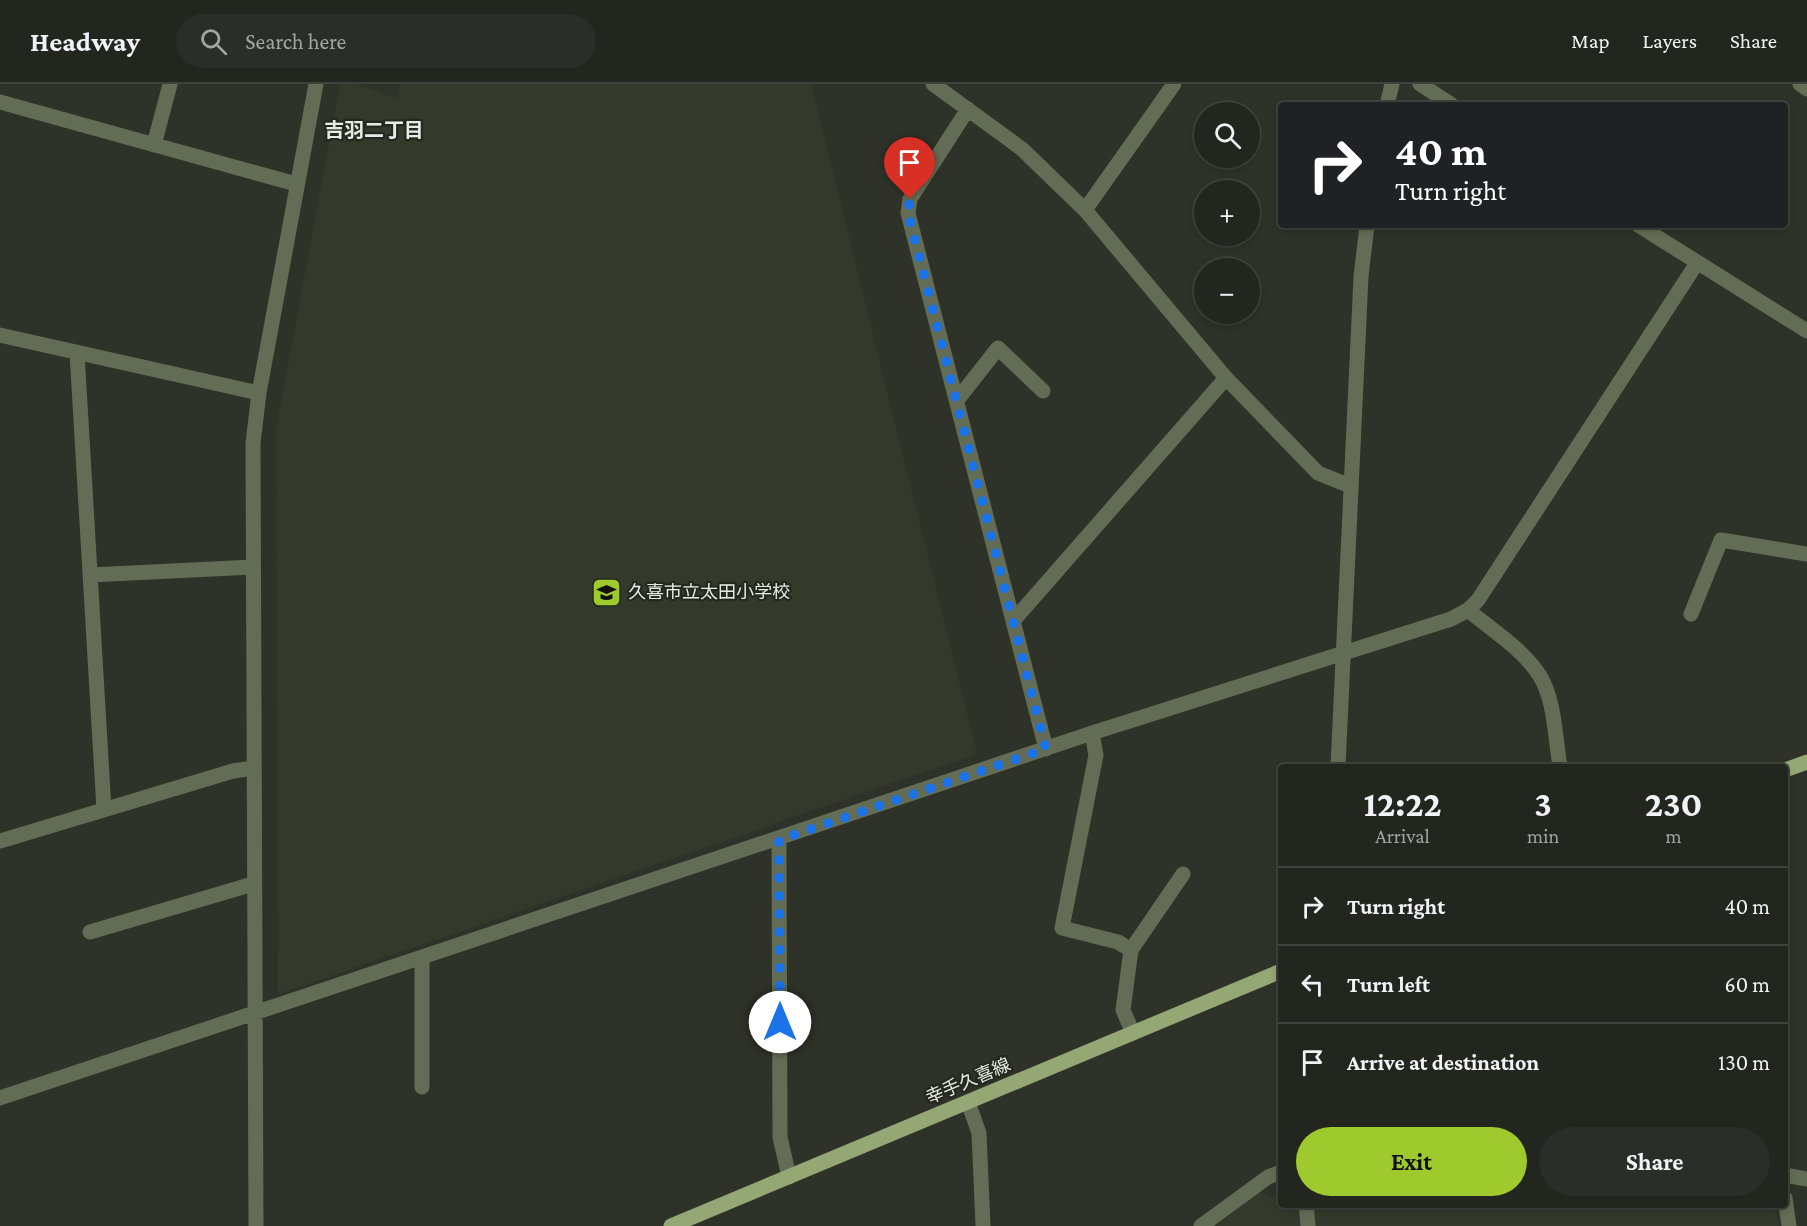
<!DOCTYPE html>
<meta charset="utf-8">
<style>
:root{--surface:#23261f;--page:#2b2e28;--text:#f1f3f6;--muted:#a3a5a4;--line:#40433d;--accent:#9fca2d}
body{margin:0;font-family:"Crimson Pro","Noto Sans JP",serif;background:var(--page);color:var(--text);height:100vh;display:flex;flex-direction:column;font-size:22px;white-space:nowrap}
*{box-sizing:border-box;margin:0}
p{font-size:20px;color:var(--muted)}
.icon{flex:none;width:33px;height:33px;fill:none;stroke:currentColor;stroke-width:2;stroke-linecap:round;stroke-linejoin:round}
.map{position:relative;flex:1;overflow:hidden}
.details{position:absolute;left:1278px;top:680px;width:510px;height:444px;display:flex;flex-direction:column;background:var(--surface);border-radius:6px;box-shadow:0 3px 9px #0003,0 0 0 2px var(--line)}
.details>*{flex:none}
.hud{position:absolute;left:1278px;top:18px;width:510px;height:126px;border-radius:6px;box-shadow:0 3px 9px #0003,0 0 0 2px var(--line);background:#202124;color:#fff;overflow:hidden}
.controls{position:absolute;left:1194px;top:18px;display:grid;gap:12px}
.controls a{display:grid;place-items:center;width:66px;height:66px;border-radius:50%;background:var(--surface);box-shadow:0 3px 9px #0003,0 0 0 2px var(--line);font-size:30px}
.pin{position:absolute;display:grid;place-items:center;width:51px;height:51px;color:#fff;margin:-62px -26px;border-radius:50% 50% 50% 0;rotate:-45deg;box-shadow:0 0 6px #0007}
.pin .icon{rotate:45deg}
.me{position:absolute;width:66px;margin:-33px;rotate:0deg;stroke-linejoin:round;filter:drop-shadow(0 0 4px #0008)}
.turn{display:flex;align-items:center;gap:21px;height:126px;padding:0 18px;font-size:27px}
.turn .icon{width:78px;height:78px;stroke-width:2.5}
.turn b{display:block;font-size:42px;line-height:51px}
.eta{display:flex;justify-content:space-evenly;align-items:center;height:102px;text-align:center}
.eta b{font-size:36px;font-weight:700;line-height:42px}
.primary-button{display:flex;gap:12px;margin-top:auto;padding:12px 18px}
.primary-button a{flex:1;height:69px;border-radius:36px;background:var(--accent);color:#111;font-size:24px;font-weight:700;line-height:69px;text-align:center}
.primary-button a+a{background:var(--page);color:var(--text)}
ul{padding:0;list-style:none}
li{display:flex;align-items:center;gap:18px;height:78px;padding:0 18px;border-top:2px solid var(--line)}
li div{flex:1}
li b{display:block;font-size:22px}
li em{font-style:normal}
header{display:flex;align-items:center;gap:36px;box-sizing:border-box;height:84px;padding:0 30px;background:var(--surface);border-bottom:2px solid var(--line)}
header strong{font-size:28px}
nav{display:flex;gap:33px;margin-inline-start:auto;font-size:21px}
.search{width:420px;height:54px;background:var(--page);display:flex;align-items:center;gap:15px;box-sizing:border-box;padding:0 21px;border-radius:33px;color:var(--muted);font-size:22px}
.map>svg:first-child{display:block}
.built{fill:#343a2b}
.lines{fill:none;stroke-linecap:round;stroke-linejoin:round}
.minor{stroke:#636c54;stroke-width:15}
.major{stroke:#95a774;stroke-width:15}
.route{stroke:#1a73e8;stroke-width:10;stroke-dasharray:0 18}
.labels{text-anchor:middle;stroke-width:4.5;stroke-linejoin:round;paint-order:stroke}
.poi-label{font-size:18px;fill:#e8ebe5;stroke:#25281f;text-anchor:start}
.street-label{font-size:18px;fill:#e8ebe5;stroke:#25281f}
.neighbourhood-label{font-size:20px;font-weight:bold;fill:#e8ebe5;stroke:#25281f}
</style>
<header>
<strong>Headway</strong>
<div class="search"><svg class="icon" aria-label="search" viewBox="0 0 24 24"><circle cx="10" cy="10" r="6"/><path d="M15 15l6 6"/></svg>Search here</div>
<nav><a>Map</a><a>Layers</a><a>Share</a></nav>
</header>
<div class="map">
<svg width="1807" height="1142" viewBox="0 0 1807 1142">
<rect width="100%" height="100%" fill="#2f3229"/>
<path class="built" d="M340 0H354L396 14 401 0H811L977 670 278 910 276 346Z
M1258 1108 1271 1113 1281 1112V1120L1774 1121 1779 1142H1217Z"/>
<g class="lines">
<path class="minor" d="M933 0 1022 65 1085 126 1226 294 1318 389 1350 402
M1420 0 1452 21
M1800 0 1807 5
M0 18 296 100
M1387 21 1392 0
M968 25 910 115 908 129 1046 665
M154 61 170 0
M1085 126 1174 0
M1638 141 1807 247
M0 251 259 309
M77 269 104 726
M958 315 998 264 1043 307
M90 491 253 483
M1468 526C1492 546 1524 566 1540 592 1555 617 1555 654 1560 682
M1691 530 1721 456 1807 470
M1013 537 1226 294
M1092 649 1096 671 1062 844 1118 858 1131 866 1123 926 1133 949
M1338 682 1361 193 1367 141
M779 756 780 1053 789 1093
M0 757 233 687 253 684
M90 848 253 800
M1131 866 1183 790
M422 875V1003
M0 1014 1092 649 1451 535 1468 526 1478 516 1697 179
M968 1018 979 1049 983 1142
M1785 1091 1807 1095
M1785 1114 1789 1142
M1306 1120 1308 1142
M256 1142 253 359 259 309 316 0
M1201 1142 1268 1093 1281 1088"/>
<path class="major" d="M1785 686 1807 678
M671 1142 1281 887"/>
</g>
<g class="lines">
<path class="route" d="M780 938 779 756 1046 665 908 129 910 115"/>
</g>
<defs>
<symbol id="school-square" viewBox="-11 -11 22 22"><rect x="-9" y="-9" width="18" height="18" rx="4" fill="#9fca2d" stroke="#25281f"/><path d="M0-5L7-2L0 1L-7-2ZM-4 1L0 2.5L4 1V4Q0 6-4 4Z" fill="#111"/></symbol>
</defs>
<g fill-rule="evenodd">
<use href="#school-square" x="590" y="492" width="33" height="33"/>
</g>
<g class="labels">
<g class="poi-label">
<text x="628" y="514">久喜市立太田小学校</text>
</g>
<g class="street-label">
<text transform="translate(968 997) rotate(-23)" y="6">幸手久喜線</text>
</g>
<g class="neighbourhood-label">
<text x="374" y="53">吉羽二丁目</text>
</g>
</g>
</svg>
<div class="controls">
<a><svg class="icon" aria-label="search" viewBox="0 0 24 24"><circle cx="10" cy="10" r="6"/><path d="M15 15l6 6"/></svg></a>
<a>+</a>
<a>−</a>
</div>
<div class="pin" style="left:910px;top:115px;background:#d93025"><svg class="icon" aria-label="arrive" viewBox="0 0 24 24"><path d="M6 21V4h12l-3 4 3 4H6"/></svg></div>
<svg class="me" style="left:780px;top:938px" viewBox="-20 -20 40 40"><circle r="19" fill="#fff"/><path d="M0-13L10 11 0 6-10 11z" fill="#1a73e8"/></svg>
<div class="hud">
<div class="turn"><svg class="icon" aria-label="right" viewBox="0 0 24 24"><path d="M7 20v-9h11M14 6l5 5-5 5"/></svg><div><b>40 m</b>Turn right</div></div>
</div>
<section class="details">
<div class="eta">
<div><b>12:22</b><p>Arrival</p></div>
<div><b>3</b><p>min</p></div>
<div><b>230</b><p>m</p></div>
</div>
<ul>
<li><svg class="icon" aria-label="right" viewBox="0 0 24 24"><path d="M7 20v-9h11M14 6l5 5-5 5"/></svg><div><b>Turn right</b></div><em>40 m</em></li>
<li><svg class="icon" aria-label="left" viewBox="0 0 24 24"><path d="M17 20v-9H6M10 6l-5 5 5 5"/></svg><div><b>Turn left</b></div><em>60 m</em></li>
<li><svg class="icon" aria-label="arrive" viewBox="0 0 24 24"><path d="M6 21V4h12l-3 4 3 4H6"/></svg><div><b>Arrive at destination</b></div><em>130 m</em></li>
</ul>
<div class="primary-button"><a>Exit</a><a>Share</a></div>
</section>
</div>
